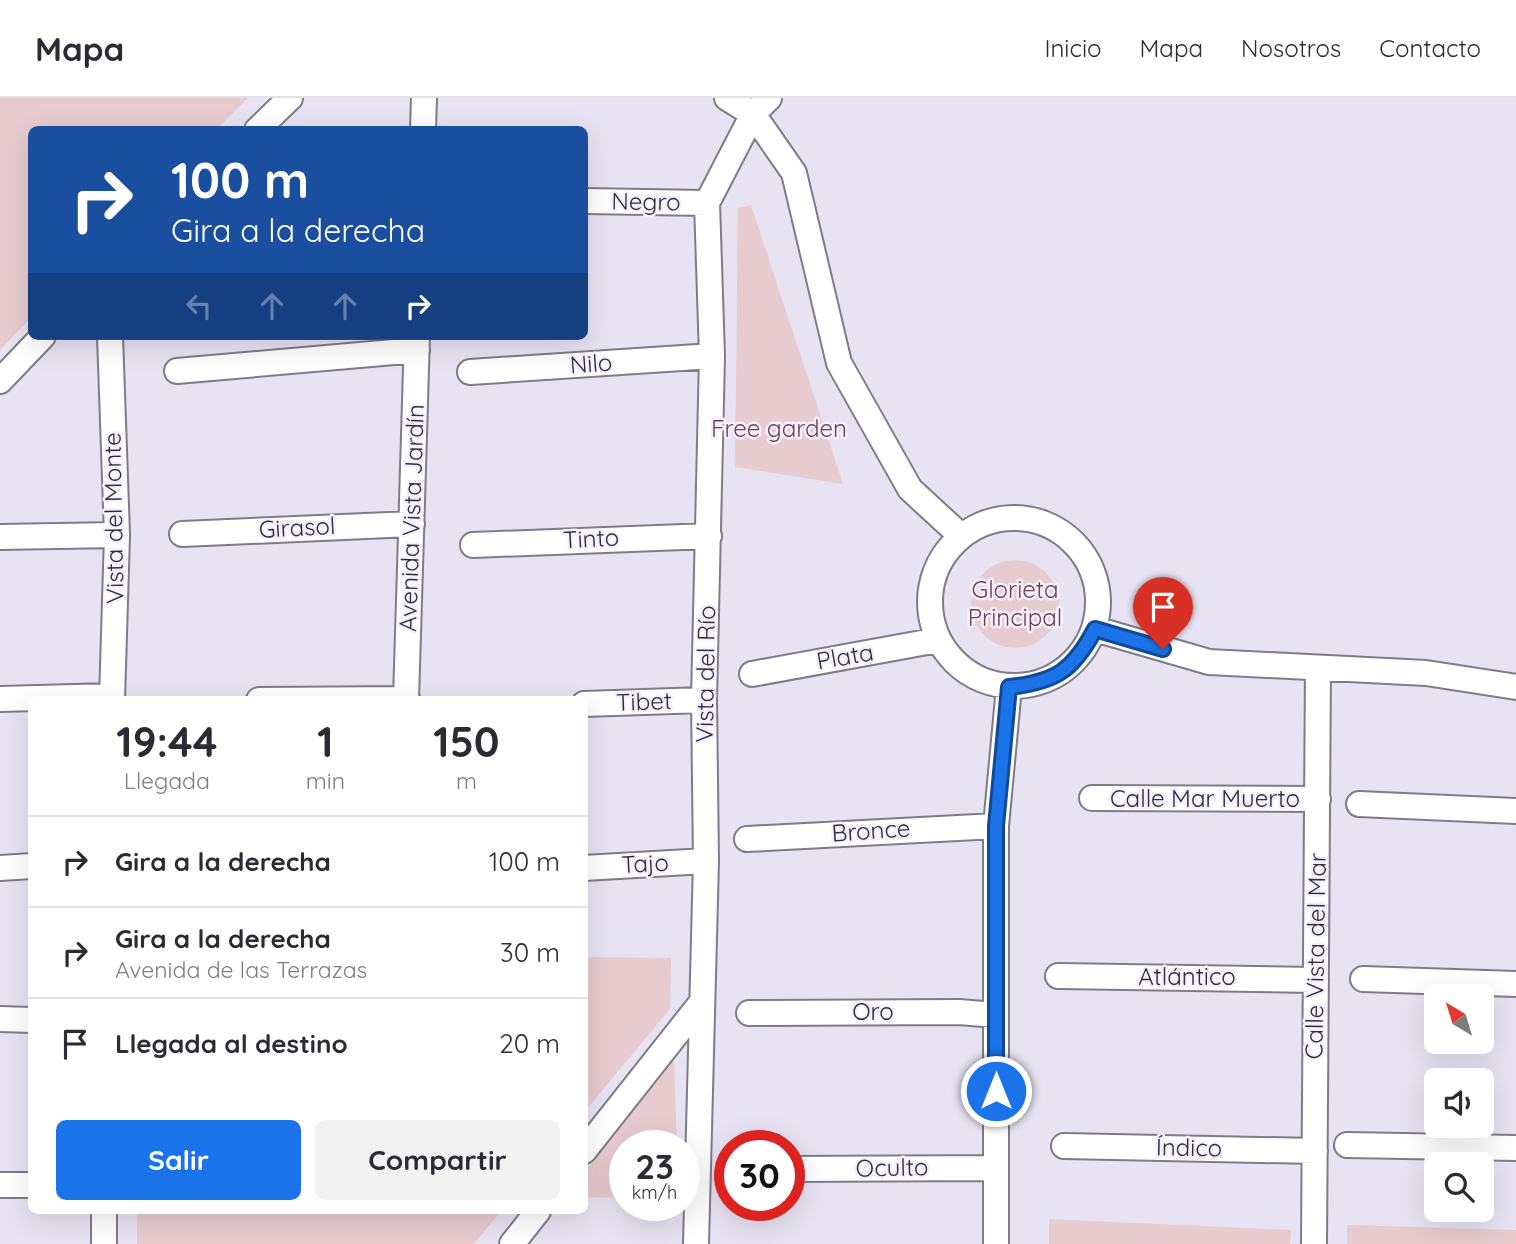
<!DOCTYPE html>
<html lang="es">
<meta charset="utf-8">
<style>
:root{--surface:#fff;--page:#f2f2f3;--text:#2b2b33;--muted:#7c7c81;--line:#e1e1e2;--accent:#1a73e8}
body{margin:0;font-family:Quicksand,sans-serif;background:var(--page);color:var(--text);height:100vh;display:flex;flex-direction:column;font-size:26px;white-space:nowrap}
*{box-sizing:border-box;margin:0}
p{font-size:23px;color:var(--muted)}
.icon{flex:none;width:38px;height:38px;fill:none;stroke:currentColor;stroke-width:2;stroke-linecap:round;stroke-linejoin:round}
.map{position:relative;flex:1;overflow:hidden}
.details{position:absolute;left:28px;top:598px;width:560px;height:518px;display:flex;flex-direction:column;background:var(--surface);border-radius:10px;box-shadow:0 7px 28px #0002}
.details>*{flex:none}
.guide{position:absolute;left:28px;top:28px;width:560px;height:214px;border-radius:10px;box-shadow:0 7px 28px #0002;background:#1a4fa0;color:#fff;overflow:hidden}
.needle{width:46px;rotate:322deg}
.buttons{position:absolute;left:1424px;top:886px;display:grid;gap:14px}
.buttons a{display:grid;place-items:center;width:70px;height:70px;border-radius:10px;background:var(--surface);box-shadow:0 7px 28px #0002;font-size:35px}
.speed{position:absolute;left:609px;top:1032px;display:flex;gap:14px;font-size:35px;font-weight:700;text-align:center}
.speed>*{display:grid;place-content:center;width:91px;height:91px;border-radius:50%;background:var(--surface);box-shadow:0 7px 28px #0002;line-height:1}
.speed small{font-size:18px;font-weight:400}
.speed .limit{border:10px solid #d22;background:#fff;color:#111}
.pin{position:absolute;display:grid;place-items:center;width:60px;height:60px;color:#fff;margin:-72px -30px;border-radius:50% 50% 50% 0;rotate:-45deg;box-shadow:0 0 7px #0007}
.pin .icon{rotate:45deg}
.me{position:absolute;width:77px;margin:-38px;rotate:0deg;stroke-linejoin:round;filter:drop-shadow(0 0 5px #0008)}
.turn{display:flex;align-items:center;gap:24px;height:147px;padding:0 28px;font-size:32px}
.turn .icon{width:91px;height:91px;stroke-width:2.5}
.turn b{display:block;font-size:49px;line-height:60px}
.lanes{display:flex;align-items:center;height:66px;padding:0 28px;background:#0003;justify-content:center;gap:35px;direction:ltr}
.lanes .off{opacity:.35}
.eta{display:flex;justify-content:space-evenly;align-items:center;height:119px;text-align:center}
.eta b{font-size:42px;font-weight:700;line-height:49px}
.cta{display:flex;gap:14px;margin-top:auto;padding:14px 28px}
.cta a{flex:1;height:80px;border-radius:10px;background:var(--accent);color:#fff;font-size:28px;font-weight:700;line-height:80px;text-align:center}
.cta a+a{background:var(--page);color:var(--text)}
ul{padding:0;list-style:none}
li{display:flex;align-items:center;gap:21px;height:91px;padding:0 28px;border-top:2px solid var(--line)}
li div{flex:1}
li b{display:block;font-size:26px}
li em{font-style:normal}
header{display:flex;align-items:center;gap:42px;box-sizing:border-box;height:98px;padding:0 35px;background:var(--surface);border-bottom:2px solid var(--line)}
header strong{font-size:33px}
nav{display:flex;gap:38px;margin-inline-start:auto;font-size:24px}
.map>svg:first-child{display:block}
.green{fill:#e7cccf}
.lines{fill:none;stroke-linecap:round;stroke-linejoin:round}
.street-casing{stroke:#7f7b88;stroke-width:28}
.street{stroke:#fff;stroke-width:24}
.route-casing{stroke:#114b97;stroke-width:18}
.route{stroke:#1a73e8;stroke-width:12}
.labels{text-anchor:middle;stroke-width:5;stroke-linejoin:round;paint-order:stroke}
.street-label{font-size:24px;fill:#2f2e33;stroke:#f5f0ff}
.park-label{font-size:24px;fill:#753f49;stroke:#f5f0ff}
</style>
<header>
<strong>Mapa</strong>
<nav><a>Inicio</a><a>Mapa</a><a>Nosotros</a><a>Contacto</a></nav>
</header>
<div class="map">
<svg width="1516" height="1146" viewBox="0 0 1516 1146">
<rect width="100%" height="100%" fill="#e7e3f2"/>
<path class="green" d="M0 0H248L217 31 32 32 31 220 0 252Z
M751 107 843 386 735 369 738 110Z
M971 506a44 44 0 1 1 88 0a44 44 0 1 1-88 0Z
M585 859 671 860 670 911 585 1013Z
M674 958 677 1048H625V1100L585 1099 584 1075Z
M137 1113H453L473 1117 474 1113H501L474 1146H137Z
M1049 1121 1291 1132 1290 1146H1049Z
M1347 1127 1516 1132V1146H1347Z"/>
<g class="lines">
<defs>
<path id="street" d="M727 0 753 16 794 75 839 265 910 391 961 438
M257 32 290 0
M423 32 424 0
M584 103 707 105
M110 238 117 437 112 602
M177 273 417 252
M470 274 712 258
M0 283 43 238
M930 504a84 84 0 1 1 168 0a84 84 0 1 1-168 0Z
M182 436 412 426
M0 439 117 437
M473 447 709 438
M1095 531 1209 564 1426 575 1516 589
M752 576 938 542
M0 601 112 598
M259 602 407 601
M406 602 417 238
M584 606 704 602
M1092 700 1318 701
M1359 706 1516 713
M747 741 996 728
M0 770 32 768
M584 770 706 763
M1058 878 1316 882
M1363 881 1516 886
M749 915 959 914 996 917
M0 921 32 922
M1347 1047 1516 1050
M1064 1048 1315 1053
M584 1053 701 905
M789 1071 995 1070
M0 1087H32
M104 1146V1113
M512 1146 538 1113
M696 1146 706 763 704 602 712 258 707 105 753 16 769 0
M996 1146V728L1009 589
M1314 1146 1318 570"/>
</defs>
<use href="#street" class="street-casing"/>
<use href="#street" class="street"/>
</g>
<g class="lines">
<defs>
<path id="route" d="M996 993V728L1009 589C1055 584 1073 573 1095 531L1163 551"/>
</defs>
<use href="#route" class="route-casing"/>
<use href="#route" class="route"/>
</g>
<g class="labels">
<g class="street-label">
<text transform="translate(646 104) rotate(1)" y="8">Negro</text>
<text transform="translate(591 266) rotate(-4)" y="8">Nilo</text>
<text transform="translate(114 420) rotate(-91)" y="8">Vista del Monte</text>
<text transform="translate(412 420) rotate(-88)" y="8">Avenida Vista Jardín</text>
<text transform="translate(297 430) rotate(-3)" y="8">Girasol</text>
<text transform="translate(591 441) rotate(-3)" y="8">Tinto</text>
<text transform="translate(845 559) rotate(-10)" y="8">Plata</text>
<text transform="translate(706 576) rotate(-89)" y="8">Vista del Río</text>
<text transform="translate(644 604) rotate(-2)" y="8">Tibet</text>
<text x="1205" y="709">Calle Mar Muerto</text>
<text transform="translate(871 733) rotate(-4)" y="8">Bronce</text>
<text transform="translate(645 766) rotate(-3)" y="8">Tajo</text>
<text transform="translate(1316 858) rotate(-89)" y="8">Calle Vista del Mar</text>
<text x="1187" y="887">Atlántico</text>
<text x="873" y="922">Oro</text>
<text transform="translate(1189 1050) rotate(1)" y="8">Índico</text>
<text transform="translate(892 1070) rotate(-1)" y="8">Oculto</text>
</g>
<g class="park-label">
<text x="779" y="339">Free garden</text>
<text x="1015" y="500">Glorieta<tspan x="1015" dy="28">Principal</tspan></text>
</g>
</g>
</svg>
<div class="buttons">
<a><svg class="needle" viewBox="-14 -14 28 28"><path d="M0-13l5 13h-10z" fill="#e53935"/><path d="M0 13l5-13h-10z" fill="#7c7c81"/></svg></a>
<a><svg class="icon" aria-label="sound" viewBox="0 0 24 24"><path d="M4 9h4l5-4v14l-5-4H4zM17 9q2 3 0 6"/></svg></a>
<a><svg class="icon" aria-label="search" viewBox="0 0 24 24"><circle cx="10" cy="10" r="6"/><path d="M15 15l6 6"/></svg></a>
</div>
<div class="speed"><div>23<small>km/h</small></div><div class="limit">30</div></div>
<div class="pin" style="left:1163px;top:551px;background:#d93025"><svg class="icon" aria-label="arrive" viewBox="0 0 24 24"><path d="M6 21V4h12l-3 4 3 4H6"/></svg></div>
<svg class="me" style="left:996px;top:993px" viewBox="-20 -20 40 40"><circle r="17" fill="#1a73e8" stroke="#fff" stroke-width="3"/><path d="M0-11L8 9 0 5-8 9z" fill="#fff"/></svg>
<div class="guide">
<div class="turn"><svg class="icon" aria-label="right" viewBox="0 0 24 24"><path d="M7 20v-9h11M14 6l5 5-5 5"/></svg><div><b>100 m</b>Gira a la derecha</div></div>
<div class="lanes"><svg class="icon off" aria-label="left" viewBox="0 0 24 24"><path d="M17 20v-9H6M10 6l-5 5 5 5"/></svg><svg class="icon off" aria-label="ahead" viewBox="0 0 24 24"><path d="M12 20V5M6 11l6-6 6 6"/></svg><svg class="icon off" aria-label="ahead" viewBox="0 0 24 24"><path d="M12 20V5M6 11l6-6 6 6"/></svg><svg class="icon" aria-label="right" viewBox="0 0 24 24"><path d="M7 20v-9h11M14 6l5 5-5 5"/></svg></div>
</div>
<section class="details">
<div class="eta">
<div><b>19:44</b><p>Llegada</p></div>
<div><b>1</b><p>min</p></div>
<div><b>150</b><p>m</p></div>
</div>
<ul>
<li><svg class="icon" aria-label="right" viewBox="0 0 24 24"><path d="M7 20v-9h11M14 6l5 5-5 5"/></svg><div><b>Gira a la derecha</b></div><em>100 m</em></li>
<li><svg class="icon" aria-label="right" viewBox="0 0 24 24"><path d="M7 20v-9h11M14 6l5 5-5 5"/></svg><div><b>Gira a la derecha</b><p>Avenida de las Terrazas</p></div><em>30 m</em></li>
<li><svg class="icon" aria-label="arrive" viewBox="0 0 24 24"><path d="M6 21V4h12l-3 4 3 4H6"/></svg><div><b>Llegada al destino</b></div><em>20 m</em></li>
</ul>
<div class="cta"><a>Salir</a><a>Compartir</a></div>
</section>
</div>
